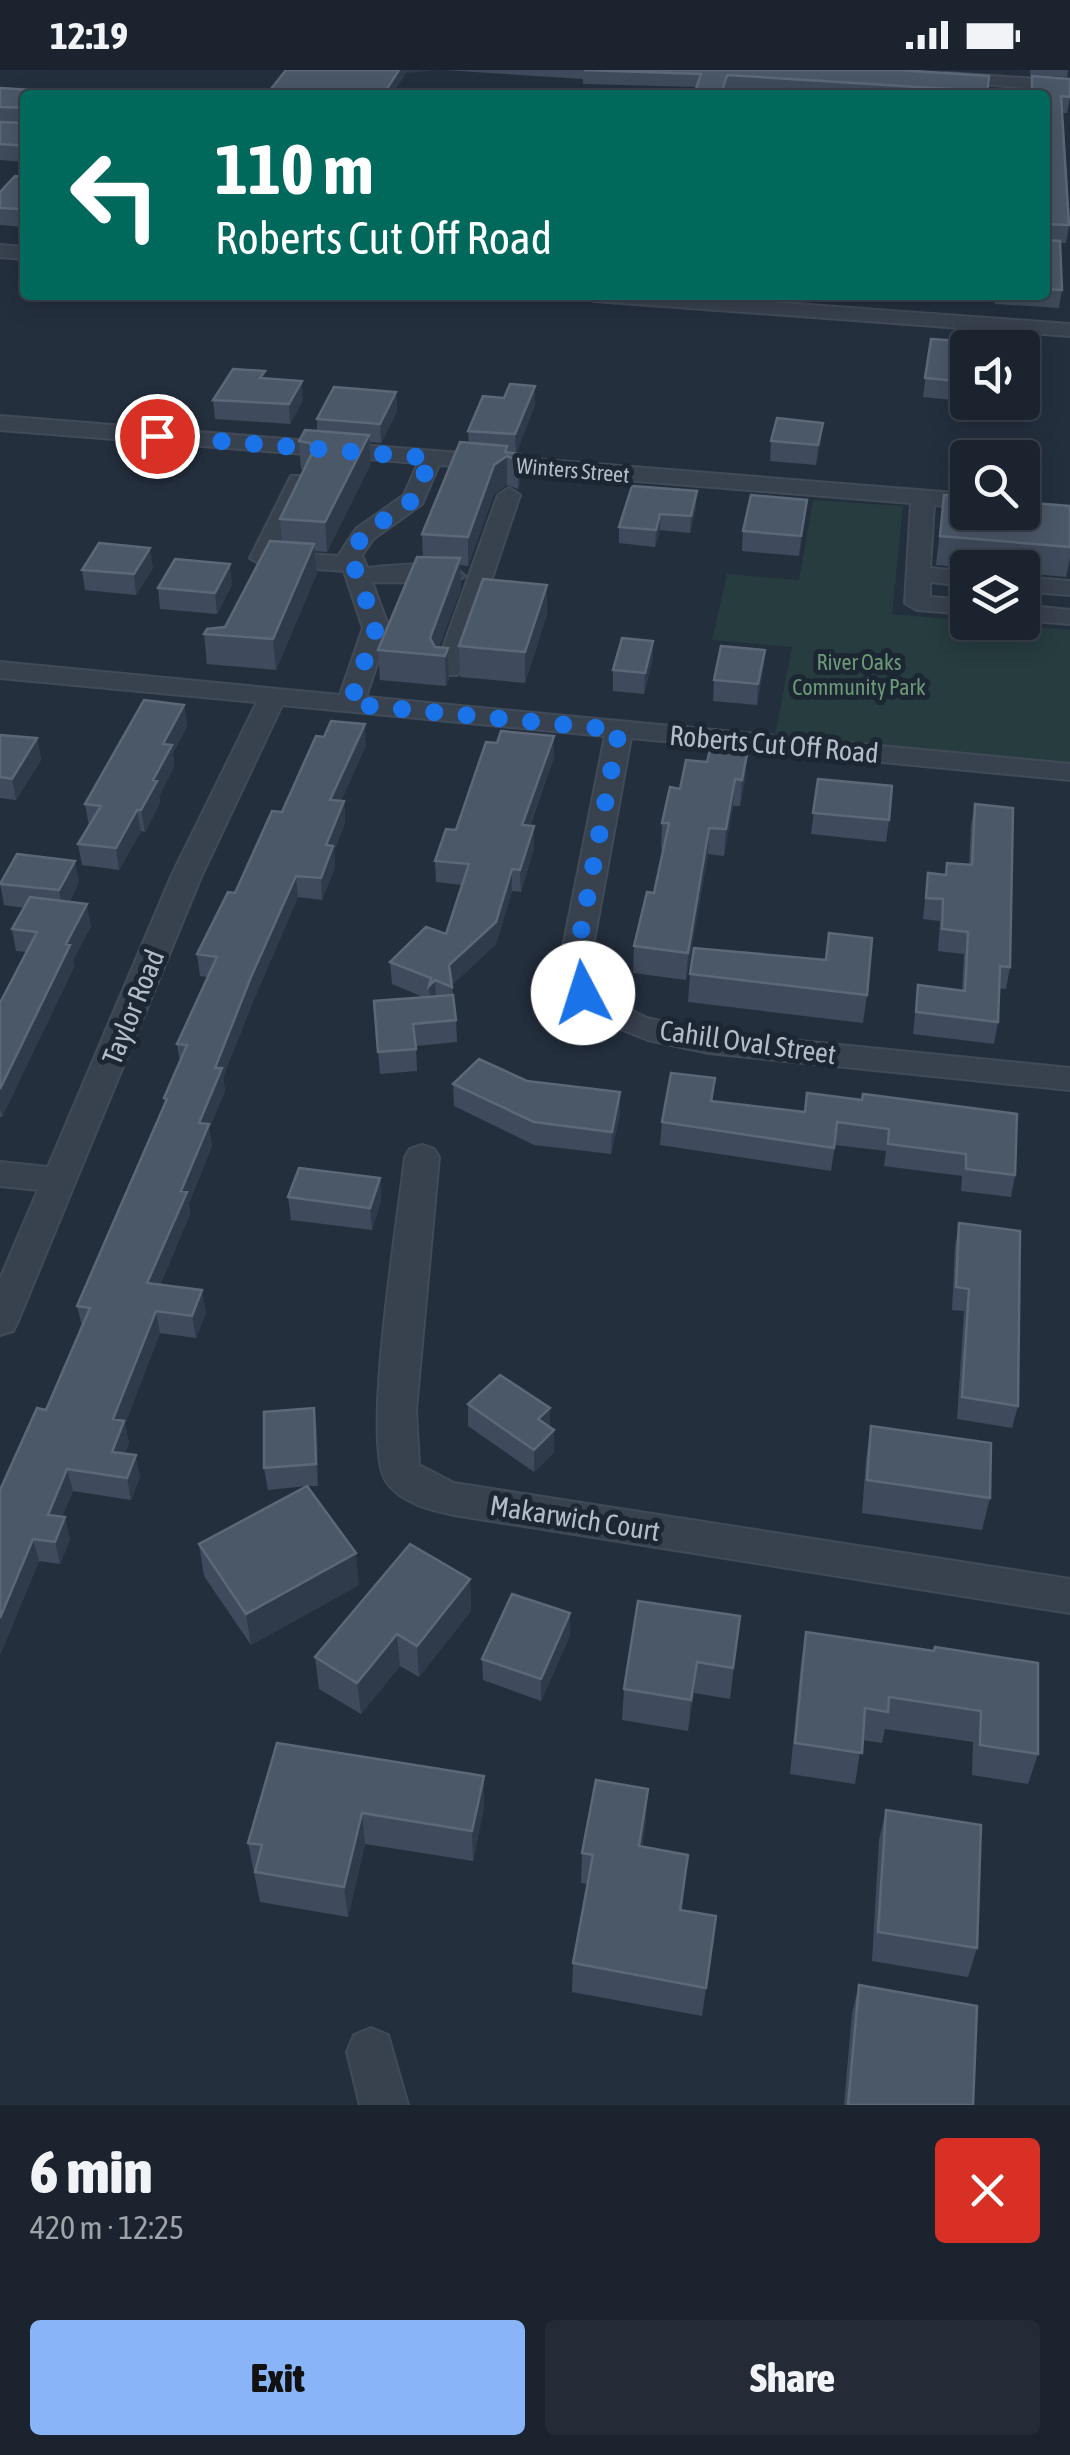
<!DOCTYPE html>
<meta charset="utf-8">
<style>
:root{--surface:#1b232e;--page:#242b36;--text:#f1f3f6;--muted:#a0a4aa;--line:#39404a;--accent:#8ab4f8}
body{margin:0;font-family:"Asap Condensed",sans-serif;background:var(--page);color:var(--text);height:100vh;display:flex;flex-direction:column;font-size:38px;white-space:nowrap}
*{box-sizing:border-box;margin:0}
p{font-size:32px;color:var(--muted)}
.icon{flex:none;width:55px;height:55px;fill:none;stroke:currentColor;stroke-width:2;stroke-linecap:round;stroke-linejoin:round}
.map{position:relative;height:2035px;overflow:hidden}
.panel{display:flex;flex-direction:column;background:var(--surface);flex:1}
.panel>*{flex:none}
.hud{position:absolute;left:20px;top:20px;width:1030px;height:210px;border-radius:10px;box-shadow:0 5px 25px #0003,0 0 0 2px var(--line);background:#00695c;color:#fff;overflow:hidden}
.buttons{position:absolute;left:950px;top:260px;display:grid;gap:20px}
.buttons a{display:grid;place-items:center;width:90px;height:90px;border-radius:10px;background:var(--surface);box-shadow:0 5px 25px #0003,0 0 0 2px var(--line);font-size:50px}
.pin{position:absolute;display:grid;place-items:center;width:85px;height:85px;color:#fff;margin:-42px;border:5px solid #fff;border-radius:50%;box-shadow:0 2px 10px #0007}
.me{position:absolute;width:110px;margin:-55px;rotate:355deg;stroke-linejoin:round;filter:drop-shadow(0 0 8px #0008)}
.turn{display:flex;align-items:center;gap:35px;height:210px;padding:0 30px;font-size:45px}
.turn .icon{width:130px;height:130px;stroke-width:2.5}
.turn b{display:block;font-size:70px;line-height:85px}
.round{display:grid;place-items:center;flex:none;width:105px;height:105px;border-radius:10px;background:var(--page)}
.overview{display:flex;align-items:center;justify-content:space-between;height:170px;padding:0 30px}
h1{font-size:60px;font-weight:800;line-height:75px}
.action{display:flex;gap:20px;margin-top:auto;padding:20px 30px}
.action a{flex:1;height:115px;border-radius:10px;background:var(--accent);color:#111;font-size:40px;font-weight:800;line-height:115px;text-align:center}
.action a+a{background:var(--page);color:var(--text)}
.status{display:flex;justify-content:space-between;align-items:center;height:70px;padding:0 50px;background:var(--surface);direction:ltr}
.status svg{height:28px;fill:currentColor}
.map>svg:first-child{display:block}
.green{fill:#263c3f}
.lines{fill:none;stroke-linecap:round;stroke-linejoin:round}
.minor-casing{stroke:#414a57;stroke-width:4}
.minor{fill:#38414e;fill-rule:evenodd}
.wall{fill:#3f4b5c}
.shaded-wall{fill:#2f3b4b}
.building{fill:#4b5868;stroke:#5c6777;stroke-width:2.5}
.route{stroke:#1a73e8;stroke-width:18;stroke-dasharray:0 32.4}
.labels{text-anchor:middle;stroke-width:10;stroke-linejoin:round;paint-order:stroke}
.far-street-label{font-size:22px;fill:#b4bcc9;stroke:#1d2633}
.far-park-label{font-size:22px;fill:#6b9a76;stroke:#1d2633}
.street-label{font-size:28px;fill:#b4bcc9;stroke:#1d2633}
</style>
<div class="status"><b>12:19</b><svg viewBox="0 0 49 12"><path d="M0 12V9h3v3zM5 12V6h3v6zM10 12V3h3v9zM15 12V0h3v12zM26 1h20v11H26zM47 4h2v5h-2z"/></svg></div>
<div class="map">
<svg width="1070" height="2035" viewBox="0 0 1070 2035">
<rect width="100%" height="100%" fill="#242f3e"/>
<path class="green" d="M813 430 903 436 892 544 1070 560V693L775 665 792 577 712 570 727 504 799 510Z"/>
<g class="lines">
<defs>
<path id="minor" d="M945 3 1070 11V21L939 11 937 8Z
M0 175 25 177V189L0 187Z
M584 225H675L1070 254V266L594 231Z
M0 346 968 424V438L934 435 930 498 968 502V516L930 512V527L968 530V544L917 540 905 533 911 433 439 395 422 434 373 469 362 485 367 498C392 496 446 487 465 506L453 513 372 512 389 558 366 627 1070 694V710L631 668 590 893 609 929 647 948 709 962 1070 998V1020L709 983 648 970 593 948 572 924 560 893 605 666 282 635 201 807 18 1251 13 1261 0 1265V1209L38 1120 0 1116V1092L48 1097 171 807 257 632 0 608V592L340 625 363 558 344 501 262 495 250 488 291 406H307L310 411 277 482 338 486 356 459 404 425 418 393 0 360Z
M509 418 520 425 461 600 457 605H439L435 600 498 425Z
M1022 507 1070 511V525L1022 521Z
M1022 535 1070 540V554L1022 550Z
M422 1075 434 1079 439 1087 416 1340 419 1395 454 1413 1070 1509V1543L454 1445C431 1440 400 1433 386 1411 361 1372 399 1144 405 1087L410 1079Z
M371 1958 388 1965 408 2035H360L347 1982 354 1965Z"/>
</defs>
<use href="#minor" class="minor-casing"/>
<use href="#minor" class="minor"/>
</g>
<path class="wall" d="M444 0H900L989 6 987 25H827L726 19 724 25H694L697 17 583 14V9Z
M1030 0H1068L1067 7 1030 5Z
M1032 6 1070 27 1067 43H1062L1069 155 1066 173H1060L1062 220 1059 238 995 234V225H1045V25H1030Z
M0 18 25 25V92L0 90Z
M25 107 22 157 0 155V122Z
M931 269 956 311 953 330 923 327Z
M265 309 303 330 290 354 215 349 213 330Z
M396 322 397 341 381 373 370 372 371 393 327 482 315 481 317 503 276 600 207 594 204 564 225 557 282 471 280 449 304 400 301 399 299 371 317 361V349Z
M535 335 516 383 520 384V412L518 419 507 415 494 424 468 496 460 495 461 518 439 577 448 578 449 609 446 616 380 610 378 580 423 487 422 464 469 373 468 361Z
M823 353 816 395 770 391 771 371Z
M632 416 696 438 690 463 660 460 655 477 619 473V457Z
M944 425 1070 436V488L1066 507 1022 503V498H968L936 495Z
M805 450 799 486 742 481 743 461Z
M153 498 136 525 85 520 82 500Z
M232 514 217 544 160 539 158 518Z
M547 515V544L525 613 460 607 459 576Z
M653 571 652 592 644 624 613 621V600Z
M765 580 763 600 757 635 713 631 714 610Z
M184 635 187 656 173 683 174 696 159 726 160 732 145 762 141 761 119 800 82 795 78 774 89 756 85 734Z
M0 665 37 668 41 690 16 730 0 728Z
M554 666V687L530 756 534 778 521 822 512 821 496 874 452 915 456 950 457 972 416 976 417 1001 380 1004 374 931 423 927 392 914 390 892 446 864 462 815 436 812 435 791 456 760 497 673Z
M366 675 341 731H344L345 753 334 781 335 797 322 830 298 827 254 929 223 1007 225 1021 209 1059 212 1076 189 1133 190 1144 160 1215 206 1242 196 1268 160 1263 125 1354 129 1373 124 1383 140 1407 131 1430 73 1421 62 1447 70 1469 60 1494 39 1491 0 1585 46 1340 82 1256 77 1236 165 1034 164 1028 180 992 177 974 208 907 200 906 197 884 282 742Z
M747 684 745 710 740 736H733L724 786 708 784 686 910 633 903 634 876 654 823 664 779H661L662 753 680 719 707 692Z
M818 709 889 750 886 772 811 764Z
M975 734 1010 897 1006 919 999 918 998 952 994 974 913 964 918 915 962 920 964 884 938 881 940 851 923 849 928 803 945 805 947 793 969 795 971 755Z
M79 812 69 832 91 856 73 890 74 897 2 1047H0V933L26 882 16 881 12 859 24 838 4 835 0 813Z
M690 904 867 925 863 953 688 932Z
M527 1011 620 1045 611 1084 534 1075 454 1036 453 1014Z
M862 1030 1015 1105 1011 1127 961 1121 962 1106 884 1096 886 1081 835 1075 831 1101 660 1075 662 1052 713 1031 805 1042Z
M380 1108 381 1130 372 1160 291 1150 288 1127Z
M959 1153 1018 1336 1012 1358 957 1349 964 1241 952 1240 955 1176Z
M468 1334 550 1357 554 1360V1382L534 1402 468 1356Z
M314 1338 317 1361 318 1416H307L359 1515 251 1575 204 1506 199 1474 307 1416 268 1420 264 1398Z
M871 1356 990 1428 982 1460 862 1443 866 1389Z
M470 1509 471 1541 419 1607 400 1596 361 1644 319 1619 315 1587Z
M570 1543V1565L541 1631 483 1610 482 1589Z
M740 1546 730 1629 694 1623 688 1661 622 1650 624 1619Z
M806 1562 934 1581 1038 1684 1028 1714 972 1705 973 1672 885 1659 882 1673 862 1670 855 1714 790 1704 801 1593Z
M484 1706V1737L473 1791 365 1774 348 1847 260 1832 248 1773Z
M886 1740 977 1878 968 1907 872 1891 879 1770Z
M646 1750 642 1777 685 1815 682 1840 716 1846 702 1946 572 1922 573 1893 588 1814 581 1813 582 1783Z
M859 1915 973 2035H844L852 1943Z"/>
<path class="shaded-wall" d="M399 0H437L406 3 392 25H383Z
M25 134V154L22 157 20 139Z
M302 311 303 330 290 354 289 334Z
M535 316V335L516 384 515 364Z
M396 322 397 341 381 373 380 354Z
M823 353 821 372 816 395 818 375Z
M369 365 371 393 327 482 325 452Z
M507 376V415L494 424 468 496V467L494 395 505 382Z
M520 384V412L518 419V391Z
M697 421 696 438 690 463 691 446Z
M807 430 805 450 799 486 801 466Z
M660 444V460L655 477 656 460Z
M314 474 317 503 276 600 273 569Z
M150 478 153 498 136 525 134 504Z
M460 488 461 518 436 585 430 568Z
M230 494 232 514 217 544 215 523Z
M547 515V544L525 613V582Z
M653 571 652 592 644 624 645 603Z
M448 578 449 609 446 616 445 586Z
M765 580 763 600 757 635 758 614Z
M184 635 187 656 173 683 174 696 159 726 160 732 145 762 141 740 163 674Z
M365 654 366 675 332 751 330 730Z
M554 666V687L522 776V755Z
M37 668 41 690 16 730 12 709Z
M747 684 745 710 740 736 742 710Z
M735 709 733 736 724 786 726 759Z
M344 731 345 753 334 781 335 797 322 830 321 808 326 775Z
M137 740 141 761 119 800 116 778Z
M534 756V778L521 822 520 800Z
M709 758 708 784 686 910 688 883Z
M75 791 79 812 63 842 59 820Z
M512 799V821L496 874 450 917 449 895Z
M296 806 298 827 254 929 223 1007 225 1021 209 1059 212 1076 189 1133 190 1144 151 1235 147 1213 181 1121 215 998 251 907Z
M87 834 91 856 73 890 74 897 2 1047 0 1039V1019L66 874Z
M435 910 436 932 430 938 429 916Z
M620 1022V1045L611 1084 612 1062Z
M380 1108 381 1130 372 1160 370 1138Z
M202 1220 206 1242 196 1268 192 1246Z
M156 1241 160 1263 125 1354 129 1373 117 1404 112 1382 113 1349Z
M314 1338 317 1361 318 1416 316 1394Z
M550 1338V1360L538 1349Z
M554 1360V1382L534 1402V1380Z
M136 1385 140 1407 131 1430 127 1408Z
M67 1399 73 1421 54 1467 48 1445Z
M65 1447 70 1469 60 1494 55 1472Z
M33 1469 39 1491 0 1585V1548Z
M356 1483 359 1515 251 1575 246 1544Z
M470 1509 471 1541 419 1607 417 1576Z
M570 1543V1565L541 1631V1609Z
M397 1564 400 1596 361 1644 357 1613Z
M697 1592 694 1623 688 1661 691 1630Z
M484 1706V1737L473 1791 472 1761Z
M648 1719 646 1750 637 1806 639 1776Z
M362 1743 365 1774 348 1847 344 1817Z"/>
<path class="building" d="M286 0H399L383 25 267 24Z
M584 0H900L989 6 987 25H967L982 21 727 5 721 25H694L701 4Z
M1032 6 1070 9V27L1061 26 1069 155 1045 154V25H1032Z
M0 18 111 25H25V38L0 37Z
M0 52 25 53V76L0 74Z
M15 106 25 107V134L20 139 0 138V122Z
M1045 170 1060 171 1062 220 1045 219Z
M931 269 960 271 956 311 925 308Z
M233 299 265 301 260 308 302 311 289 334 213 330Z
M510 314 535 316 515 364 468 361 483 326 504 328Z
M334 317 396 322 380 354 317 349Z
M777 348 823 353 818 375 771 371Z
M305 360 369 365 325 452 280 449 313 381 310 373 299 371Z
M460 372 507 376 505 382 520 384 518 391 507 386 494 395 468 467 422 464Z
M632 416 697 421 691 446 660 444 656 460 619 457Z
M751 425 807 430 801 466 743 461Z
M944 425 968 427V442H1022V432L1070 436V477L940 466Z
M270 471 314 474 273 569 204 564 207 559 225 557Z
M99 473 150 478 134 504 82 500Z
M417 487 460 488 430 568 435 577 448 578 445 586 378 580Z
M175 489 230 494 215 523 158 518Z
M483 509 547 515 525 582 459 576Z
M622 568 653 571 645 603 613 600Z
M721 576 765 580 758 614 714 610Z
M144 630 184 635 163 674 172 675 153 710 157 711 141 740H137L116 778 78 774 101 736 85 734Z
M331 651 365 654 330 730 344 731 326 775 333 776 321 808 296 806 251 907 215 998H222L199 1053 209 1054 181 1121 187 1122 147 1213 202 1220 192 1246 156 1241 113 1349 124 1351 112 1382 136 1385 127 1408 67 1399 48 1445 65 1447 55 1472 33 1469 0 1548V1420L37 1338 46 1340 90 1238 77 1236 167 1029 164 1028 187 975 177 974 217 887 197 884 228 822 235 823 272 741 282 742 316 666 324 667Z
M501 661 554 666 522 755 534 756 520 800 512 799 496 852 449 895 452 917 435 910 429 916 431 908 390 892 426 857 446 864 469 794 435 791 446 759 456 760 486 672 497 673Z
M0 665 37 668 12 709 0 707Z
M710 680 747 684 742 710 735 709 726 759 709 758 688 883 634 876 647 822 654 823 669 753H662L670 717 680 719 686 690 707 692Z
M818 709 892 716 889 750 813 743Z
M975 734 1013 738 1010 897 1000 896 998 952 916 942 918 915 965 921 968 862 942 859 943 829 926 828 928 803 946 805 947 793 972 795Z
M17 784 75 791 59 820 0 814Z
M30 827 87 834 66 874 70 875 0 1019V933L37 862 12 859Z
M829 863 872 868 867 925 690 904 694 878 826 890Z
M453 925 456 950 413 954 416 979 378 982 374 931Z
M479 989 527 1011 620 1022 612 1062 534 1052 453 1014Z
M671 1003 715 1008 711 1031 805 1042 807 1023 862 1030 863 1024 1017 1044 1015 1105 966 1099V1084L888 1074 889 1059 837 1052 834 1078 662 1052Z
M299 1098 380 1108 370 1138 288 1127Z
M959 1153 1020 1161 1018 1336 962 1327 969 1219 956 1217Z
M500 1305 550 1338 538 1349 554 1360 534 1380 468 1334Z
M314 1338 316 1394 264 1398V1342Z
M871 1356 991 1373 990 1428 867 1410Z
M307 1416 356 1483 246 1544 199 1474Z
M410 1474 470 1509 417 1576 397 1564 357 1613 315 1587Z
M512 1524 570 1543 541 1609 482 1589Z
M638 1531 740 1546 733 1598 697 1592 691 1630 624 1619Z
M806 1562 934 1581 935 1577 1038 1593V1684L980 1675 981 1641 889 1627 888 1642 865 1638 862 1683 795 1673Z
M277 1673 484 1706 472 1761 362 1743 344 1817 255 1802 262 1775 248 1773Z
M596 1710 648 1719 639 1776 688 1785 680 1840 716 1846 706 1918 573 1893 593 1785 582 1783Z
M886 1740 981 1755 977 1878 878 1862Z
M859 1915 977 1936 973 2035H848Z"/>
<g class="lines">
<path class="route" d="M157 366 431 388 414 429 364 464 350 485 376 558 350 634 619 660 575 893 583 923"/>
</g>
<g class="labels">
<g class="far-street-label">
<text transform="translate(573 400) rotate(5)" y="8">Winters Street</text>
</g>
<g class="far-park-label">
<text x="859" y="600">River Oaks<tspan x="859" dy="25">Community Park</tspan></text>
</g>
<g class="street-label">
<text transform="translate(774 674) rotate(5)" y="10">Roberts Cut Off Road</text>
<text transform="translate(133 937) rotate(-68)" y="10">Taylor Road</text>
<text transform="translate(748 972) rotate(8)" y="10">Cahill Oval Street</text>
<text transform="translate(575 1448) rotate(9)" y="10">Makarwich Court</text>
</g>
</g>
</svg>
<div class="buttons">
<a><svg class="icon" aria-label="sound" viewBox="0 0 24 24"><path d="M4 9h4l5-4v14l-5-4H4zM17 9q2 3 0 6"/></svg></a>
<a><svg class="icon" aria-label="search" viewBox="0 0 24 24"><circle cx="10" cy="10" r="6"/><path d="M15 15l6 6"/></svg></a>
<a><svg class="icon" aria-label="layers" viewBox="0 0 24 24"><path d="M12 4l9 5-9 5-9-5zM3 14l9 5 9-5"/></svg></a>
</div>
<div class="pin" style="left:157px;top:366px;background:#d93025"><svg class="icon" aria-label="arrive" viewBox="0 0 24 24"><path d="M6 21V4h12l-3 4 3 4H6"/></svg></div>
<svg class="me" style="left:583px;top:923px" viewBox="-20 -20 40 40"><circle r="19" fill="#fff"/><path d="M0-13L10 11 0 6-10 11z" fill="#1a73e8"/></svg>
<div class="hud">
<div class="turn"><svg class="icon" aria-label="left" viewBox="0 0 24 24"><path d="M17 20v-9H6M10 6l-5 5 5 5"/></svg><div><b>110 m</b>Roberts Cut Off Road</div></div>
</div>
</div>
<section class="panel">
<div class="overview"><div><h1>6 min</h1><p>420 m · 12:25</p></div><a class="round" style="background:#d93025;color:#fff"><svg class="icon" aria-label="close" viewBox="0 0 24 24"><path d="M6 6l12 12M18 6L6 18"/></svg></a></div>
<div class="action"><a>Exit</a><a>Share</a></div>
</section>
